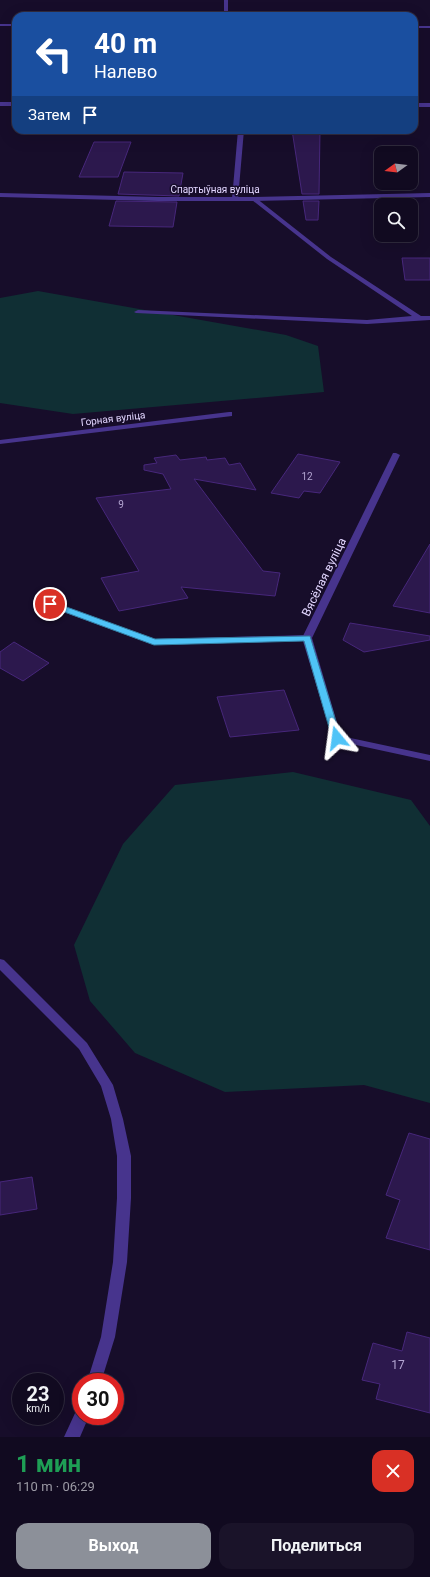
<!DOCTYPE html>
<html lang="ru">
<meta charset="utf-8">
<style>
:root{--surface:#110a20;--page:#1a1329;--text:#f1f3f6;--muted:#9c9aa5;--line:#302b3e;--accent:#8c9099}
body{margin:0;font-family:Roboto,sans-serif;background:var(--page);color:var(--text);height:100vh;display:flex;flex-direction:column;font-size:15px;white-space:nowrap}
*{box-sizing:border-box;margin:0}
p{font-size:13px;color:var(--muted)}
.icon{flex:none;width:22px;height:22px;fill:none;stroke:currentColor;stroke-width:2;stroke-linecap:round;stroke-linejoin:round}
.map{position:relative;height:1437px;overflow:hidden}
.panel{display:flex;flex-direction:column;background:var(--surface);flex:1}
.panel>*{flex:none}
.hud{position:absolute;left:12px;top:12px;width:406px;height:122px;border-radius:12px;box-shadow:0 4px 16px #0002,0 0 0 1px var(--line);background:#1a4fa0;color:#fff;overflow:hidden}
.needle{width:26px;rotate:255deg}
.tools{position:absolute;left:374px;top:146px;display:grid;gap:8px}
.tools a{display:grid;place-items:center;width:44px;height:44px;border-radius:8px;background:var(--surface);box-shadow:0 4px 16px #0002,0 0 0 1px var(--line);font-size:20px}
.speed{position:absolute;left:12px;top:1373px;display:flex;gap:8px;font-size:20px;font-weight:700;text-align:center}
.speed>*{display:grid;place-content:center;width:52px;height:52px;border-radius:50%;background:var(--surface);box-shadow:0 4px 16px #0002,0 0 0 1px var(--line);line-height:1}
.speed small{font-size:10px;font-weight:400}
.speed .limit{border:6px solid #d22;background:#fff;color:#111}
.pin{position:absolute;display:grid;place-items:center;width:34px;height:34px;color:#fff;margin:-17px;border:2px solid #fff;border-radius:50%;box-shadow:0 1px 4px #0007}
.me{position:absolute;width:44px;margin:-22px;rotate:344deg;stroke-linejoin:round;filter:drop-shadow(0 0 3px #0008)}
.turn{display:flex;align-items:center;gap:14px;height:84px;padding:0 16px;font-size:18px}
.turn .icon{width:52px;height:52px;stroke-width:2.5}
.turn b{display:block;font-size:28px;line-height:34px}
.then{display:flex;align-items:center;height:38px;padding:0 16px;background:#0003;gap:8px;font-size:15px}
.round{display:grid;place-items:center;flex:none;width:42px;height:42px;border-radius:12px;background:var(--page)}
.summary{display:flex;align-items:center;justify-content:space-between;height:68px;padding:0 16px}
h1{font-size:24px;font-weight:700;line-height:30px;color:#1e9e55}
.button{display:flex;gap:8px;margin-top:auto;padding:8px 16px}
.button a{flex:1;height:46px;border-radius:12px;background:var(--accent);color:#fff;font-size:16px;font-weight:700;line-height:46px;text-align:center}
.button a+a{background:var(--page);color:var(--text)}
.map>svg:first-child{display:block}
.green{fill:#102f34}
.building{fill:#2c184d;stroke:#47277b}
.lines{fill:none;stroke-linecap:round;stroke-linejoin:round}
.lane{fill:#47348d;fill-rule:evenodd}
.street{fill:#47348d;fill-rule:evenodd}
.route{fill:#4fc3f7;stroke:#337fa1}
.labels{text-anchor:middle;stroke-width:3;stroke-linejoin:round;paint-order:stroke}
.far-street-label{font-size:10px;fill:#e2d6ff;stroke:#170d2a}
.number-label{font-size:10px;fill:#b4a6d2}
.street-label{font-size:12px;fill:#e2d6ff;stroke:#170d2a}
.near-number-label{font-size:12px;fill:#b4a6d2}
</style>
<div class="map">
<svg width="430" height="1437" viewBox="0 0 430 1437">
<rect width="100%" height="100%" fill="#170d2a"/>
<path class="green" d="M38 291 286 335 318 346 324 392 73 414 0 403V298Z
M293 772 411 800 430 826V1103L364 1085 225 1092 135 1053 90 1001 74 945 123 844 175 785Z"/>
<path class="building" d="M292 130H320L319 194H302Z
M94 142H131L118 177H79Z
M124 172 183 173 179 196 118 194Z
M116 201 177 202 173 227 109 226Z
M303 201H319L318 220H306Z
M402 258H430V280H405Z
M298 454 340 462 320 493 304 491 299 498 271 493Z
M176 455 180 460 206 457 207 460 225 458 229 465 240 463 256 490 194 479 263 571 280 573 275 596 181 587 188 598 119 611 101 578 139 571 96 498 171 489 163 474 144 470V465L157 463 154 458Z
M430 544V613L393 606Z
M350 623 430 636V640L364 652 343 640Z
M14 642 49 663 23 681 0 668V652Z
M284 690 299 730 230 737 217 697Z
M409 1133 430 1139V1250L386 1238 400 1200 386 1195Z
M32 1177 37 1209 0 1215V1182Z
M407 1332 430 1338V1413L376 1399 380 1384 362 1380 373 1343 402 1351Z"/>
<g class="lines">
<path class="lane" d="M224 0H228V16H224Z
M238 130H244L238 199 235 201 232 199Z
M252 198H256L331 257 421 316H430V320L367 324 136 313 134 312 138 310 367 320 412 316 327 259 252 200Z
M50 601 155 639 307 635 312 638 307 641 154 645 47 606 45 604Z"/>
<path class="street" d="M0 24H16V26H0Z
M414 26H430V28H414Z
M0 102H16V106H0Z
M414 103H430V107H414Z
M0 193 158 197H254L430 193V197L254 201H158L0 197Z
M229 412H232V416L0 444V440Z
M393 453H396L400 455 312 638 341 736 430 755V761L333 740 302 638Z
M0 959 4 960 87 1043 113 1085 123 1119 131 1156V1198L127 1262 115 1337 101 1382H87L101 1337 113 1262 117 1198V1156L111 1119 101 1086 79 1049 0 970Z
M81 1409V1416H89L80 1437H64L76 1411Z"/>
</g>
<path class="route" d="M50 601 155 639 310 636 341 738 337 741 332 738 304 641 154 645 48 606 46 604 48 602Z"/>
<g class="labels">
<g class="far-street-label">
<text x="215" y="193">Спартыўная вуліца</text>
<text transform="translate(113 418) rotate(-7)" y="4">Горная вуліца</text>
</g>
<g class="number-label">
<text x="307" y="480">12</text>
<text x="121" y="508">9</text>
</g>
<g class="street-label">
<text transform="translate(324 577) rotate(-64)" y="4">Вясёлая вуліца</text>
</g>
<g class="near-number-label">
<text x="398" y="1369">17</text>
</g>
</g>
</svg>
<div class="tools">
<a><svg class="needle" viewBox="-14 -14 28 28"><path d="M0-13l5 13h-10z" fill="#e53935"/><path d="M0 13l5-13h-10z" fill="#9c9aa5"/></svg></a>
<a><svg class="icon" aria-label="search" viewBox="0 0 24 24"><circle cx="10" cy="10" r="6"/><path d="M15 15l6 6"/></svg></a>
</div>
<div class="speed"><div>23<small>km/h</small></div><div class="limit">30</div></div>
<div class="pin" style="left:50px;top:604px;background:#d93025"><svg class="icon" aria-label="arrive" viewBox="0 0 24 24"><path d="M6 21V4h12l-3 4 3 4H6"/></svg></div>
<svg class="me" style="left:337px;top:738px" viewBox="-20 -20 40 40"><path d="M0-17L14 15 0 8-14 15z" fill="#4fc3f7" stroke="#fff" stroke-width="4"/></svg>
<div class="hud">
<div class="turn"><svg class="icon" aria-label="left" viewBox="0 0 24 24"><path d="M17 20v-9H6M10 6l-5 5 5 5"/></svg><div><b>40 m</b>Налево</div></div>
<div class="then">Затем<svg class="icon" aria-label="arrive" viewBox="0 0 24 24"><path d="M6 21V4h12l-3 4 3 4H6"/></svg></div>
</div>
</div>
<section class="panel">
<div class="summary"><div><h1>1 мин</h1><p>110 m · 06:29</p></div><a class="round" style="background:#d93025;color:#fff"><svg class="icon" aria-label="close" viewBox="0 0 24 24"><path d="M6 6l12 12M18 6L6 18"/></svg></a></div>
<div class="button"><a>Выход</a><a>Поделиться</a></div>
</section>
